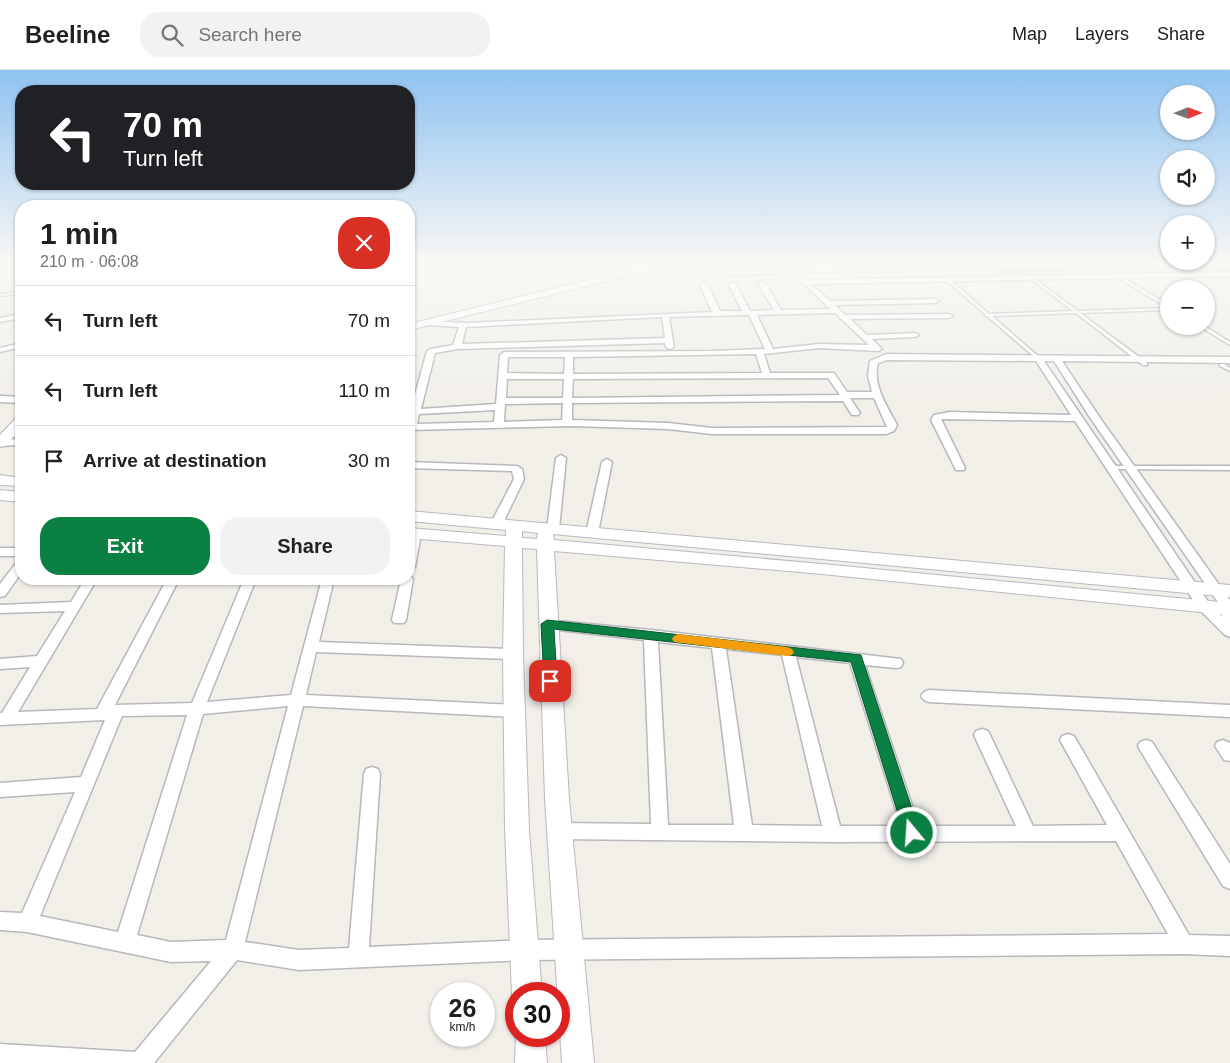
<!DOCTYPE html>
<meta charset="utf-8">
<style>
:root{--surface:#fff;--page:#f2f2f2;--text:#202124;--muted:#757577;--line:#e0e0e0;--accent:#0b8043}
body{margin:0;font-family:Helvetica,sans-serif;background:var(--page);color:var(--text);height:100vh;display:flex;flex-direction:column;font-size:19px;white-space:nowrap}
*{box-sizing:border-box;margin:0}
p{font-size:16px;color:var(--muted)}
.icon{flex:none;width:28px;height:28px;fill:none;stroke:currentColor;stroke-width:2;stroke-linecap:round;stroke-linejoin:round}
.map{position:relative;flex:1;overflow:hidden}
.drawer{position:absolute;left:15px;top:130px;width:400px;height:385px;display:flex;flex-direction:column;background:var(--surface);border-radius:20px;box-shadow:0 1px 4px #0004}
.drawer>*{flex:none}
.banner{position:absolute;left:15px;top:15px;width:400px;height:105px;border-radius:20px;box-shadow:0 1px 4px #0004;background:#202124;color:#fff;overflow:hidden}
.needle{width:32px;rotate:89deg}
.tools{position:absolute;left:1160px;top:15px;display:grid;gap:10px}
.tools a{display:grid;place-items:center;width:55px;height:55px;border-radius:50%;background:var(--surface);box-shadow:0 1px 4px #0004;font-size:25px}
.speed{position:absolute;left:430px;top:912px;display:flex;gap:10px;font-size:25px;font-weight:700;text-align:center}
.speed>*{display:grid;place-content:center;width:65px;height:65px;border-radius:50%;background:var(--surface);box-shadow:0 1px 4px #0004;line-height:1}
.speed small{font-size:12px;font-weight:400}
.speed .limit{border:8px solid #d22;background:#fff;color:#111}
.pin{position:absolute;display:grid;place-items:center;width:42px;height:42px;color:#fff;margin:-21px;border-radius:10px;box-shadow:0 2px 8px #0006}
.me{position:absolute;width:55px;margin:-28px;rotate:342deg;stroke-linejoin:round;filter:drop-shadow(0 0 4px #0008)}
.turn{display:flex;align-items:center;gap:18px;height:105px;padding:0 25px;font-size:22px}
.turn .icon{width:65px;height:65px;stroke-width:2.5}
.turn b{display:block;font-size:35px;line-height:42px}
.round{display:grid;place-items:center;flex:none;width:52px;height:52px;border-radius:20px;background:var(--page)}
.head{display:flex;align-items:center;justify-content:space-between;height:85px;padding:0 25px}
h1{font-size:30px;font-weight:600;line-height:38px}
.button{display:flex;gap:10px;margin-top:auto;padding:10px 25px}
.button a{flex:1;height:58px;border-radius:20px;background:var(--accent);color:#fff;font-size:20px;font-weight:600;line-height:58px;text-align:center}
.button a+a{background:var(--page);color:var(--text)}
ul{padding:0;list-style:none}
li{display:flex;align-items:center;gap:15px;height:70px;padding:0 25px;border-top:1px solid var(--line)}
li div{flex:1}
li b{display:block;font-size:19px}
li em{font-style:normal}
header{display:flex;align-items:center;gap:30px;box-sizing:border-box;height:70px;padding:0 25px;background:var(--surface);border-bottom:1px solid var(--line)}
header strong{font-size:24px}
nav{display:flex;gap:28px;margin-inline-start:auto;font-size:18px}
.search{width:350px;height:45px;background:var(--page);display:flex;align-items:center;gap:12px;box-sizing:border-box;padding:0 18px;border-radius:20px;color:var(--muted);font-size:19px}
.map>svg:first-child{display:block}
.lines{fill:none;stroke-linecap:round;stroke-linejoin:round}
.lane-casing{stroke:#b5b8bc;stroke-width:3}
.street-casing{stroke:#b5b8bc;stroke-width:3}
.secondary-casing{stroke:#b6babf;stroke-width:2}
.lane{fill:#fff;fill-rule:evenodd}
.street{fill:#fff;fill-rule:evenodd}
.secondary{fill:#fff;fill-rule:evenodd}
.wall{fill:#afaea9}
.route{fill:#0b8043;stroke:#07532c}
.slow{fill:#f59e0b}
</style>
<header>
<strong>Beeline</strong>
<div class="search"><svg class="icon" aria-label="search" viewBox="0 0 24 24"><circle cx="10" cy="10" r="6"/><path d="M15 15l6 6"/></svg>Search here</div>
<nav><a>Map</a><a>Layers</a><a>Share</a></nav>
</header>
<div class="map">
<svg width="1230" height="993" viewBox="0 0 1230 993">
<rect width="100%" height="100%" fill="#f1efe8"/>
<g class="lines">
<defs>
<path id="lane" d="M1115 204H1117L1169 235V240L1080 243 1147 293V295H1143L1076 243 992 246 1040 288 1037 289 987 246H985V244L946 210 949 209 989 244 1073 241 1031 209 1030 208 1032 207 1078 241 1168 238 1115 206Z
M21 222V224L0 226V224Z
M1199 256H1204L1230 272V275Z
M1220 294H1224L1230 298V301L1220 296Z
M1110 396H1230V400L1108 399 1107 398Z"/>
<path id="street" d="M960 194 983 195 980 197 730 205 727 203 730 201Z
M1230 202V206L811 214 830 231 935 229 939 231 935 233 835 235 845 245 949 244 953 246 949 248 850 249 867 265 915 263 919 265 915 267 872 269 882 279 878 281 819 278 764 284 770 303H834L847 322H872L868 306 870 291 886 284 1230 287V293L1062 291 1100 348 1230 530V567L1225 565 1199 539 1075 351 941 349 965 398 964 400H956L931 350 934 345 949 342 1071 345 1036 291 887 290 878 293C872 315 887 336 897 355L894 361 886 364H712L668 359 573 356 409 360V339H411L427 281 431 279 453 275 459 257 427 255V251H430L467 253 712 242 700 215 704 213 708 215 720 241H742L728 214 732 212 736 214 750 241 774 240 758 214 762 212 766 214 781 240 830 239 801 211 800 210 803 208 807 210ZM835 243 869 275 819 274 773 279 757 245ZM749 245 765 279 712 281 504 282 500 285 496 334 421 339 435 283 457 279 665 273 666 277 670 279 674 277 669 247ZM662 247 665 268 462 274 466 257ZM756 284 762 303 573 304V287ZM508 287H565L564 304 507 303ZM1044 291H1054L1091 349 1222 538V546L1209 533ZM828 308 840 325 572 328 573 309ZM507 309H564L563 328H506ZM850 328H874L887 357 712 358 668 353 572 350V333L843 331 852 345H858L860 343ZM563 333 562 350 504 352 505 334ZM495 340 494 352 417 354 419 344Z
M21 244V248L0 252V248Z
M21 273V277L0 282V278Z
M0 326 21 327V333L0 332Z
M21 369V375L0 376V370Z
M561 385 566 388 559 459 553 463 547 459 556 388Z
M607 389 612 392 598 463 592 467 586 463 602 392Z
M409 392 517 396 522 399 524 409 503 453 497 456 491 453 514 409 512 401 409 398Z
M415 460 421 464 415 497 409 501V466L411 461Z
M0 478H21V486H0Z
M21 491V503L5 526 0 527V514L17 492Z
M409 505 413 509 406 550 404 553H394L392 550 401 509H409Z
M85 509H97L18 642 97 639 167 509H179L115 635 192 633 244 509H256L207 632 291 625 322 509H334L319 572 513 579 518 580 520 584 518 588 513 589 316 582 306 625 514 635 519 637 522 641 519 645 514 647 303 636 245 872 299 880 349 878 364 704 366 699 372 697 378 699 380 704 369 877 525 870 1168 864 1116 771 833 772 558 769 552 766 549 761 552 756 558 753 651 754 644 570 542 558 540 555 542 552 547 550 651 560 901 589 903 593 901 597 896 598 865 595 919 756H1016L974 665 976 661 982 659 988 661 990 665 1033 756 1107 755 1060 670 1062 666 1068 664 1074 666 1189 865 1230 866V886L1184 884 525 890 299 900 237 890 154 993H0V974L135 982 211 891 171 892 27 862 0 860V842L22 843 75 722 0 727V713L81 707 105 650 0 655V643H2L30 597 0 599V589L37 586 65 541 0 543V535L71 532ZM658 572 712 578 734 755H668ZM726 579 782 585 822 756 752 755ZM796 587 850 593 901 756H840ZM288 636 226 870 171 872 137 865 203 644ZM187 645 118 862 40 846 122 646Z
M929 620 1230 635V647L929 632 924 630 921 626 924 622Z
M1146 670 1152 672 1230 794V819L1223 816 1140 680 1138 676 1140 672Z
M1223 670 1230 673V691L1224 690 1215 676 1217 672Z"/>
<path id="secondary" d="M654 194H669L667 196 409 260V254Z
M21 347V359L5 376 0 377V365L16 348Z
M0 405 21 408V416L0 415Z
M0 420 21 422V432L0 430Z
M409 441 1230 515V527L553 464 554 470 822 494 1230 533V545L822 504 554 481 569 729 594 993H562L545 729 537 479 522 478 523 584 529 760 542 924H516V933L512 924 505 760 503 584 505 476 409 468V458L506 466V460L409 451ZM522 461 538 463 537 469 522 468Z
M516 963V966H545L547 993H515Z"/>
</defs>
<use href="#lane" class="lane-casing"/>
<use href="#street" class="street-casing"/>
<use href="#secondary" class="secondary-casing"/>
<use href="#lane" class="lane"/>
<use href="#street" class="street"/>
<use href="#secondary" class="secondary"/>
</g>
<path class="wall" d="M986 194H1160L1158 199 1000 203Z
M1171 194H1208L1207 196H1174Z"/>
<linearGradient id="sky" x2="0" y2="1"><stop stop-color="#8fc3f1"/><stop offset="0.58" stop-color="#f9f8f5"/><stop offset="1" stop-color="#f9f8f5" stop-opacity="0"/></linearGradient>
<rect width="1230" height="333" fill="url(#sky)"/>
<path class="route" d="M547 550 861 585 920 763 917 768 912 770 906 768 904 763 851 592 554 559 557 611 555 614H546L544 611 541 554Z"/>
<path class="slow" d="M678 564 787 577 792 579 794 582 792 585 787 586 674 572 672 569 674 566Z"/>
</svg>
<div class="tools">
<a><svg class="needle" viewBox="-14 -14 28 28"><path d="M0-13l5 13h-10z" fill="#e53935"/><path d="M0 13l5-13h-10z" fill="#757577"/></svg></a>
<a><svg class="icon" aria-label="sound" viewBox="0 0 24 24"><path d="M4 9h4l5-4v14l-5-4H4zM17 9q2 3 0 6"/></svg></a>
<a>+</a>
<a>−</a>
</div>
<div class="speed"><div>26<small>km/h</small></div><div class="limit">30</div></div>
<div class="pin" style="left:550px;top:611px;background:#d93025"><svg class="icon" aria-label="arrive" viewBox="0 0 24 24"><path d="M6 21V4h12l-3 4 3 4H6"/></svg></div>
<svg class="me" style="left:912px;top:763px" viewBox="-20 -20 40 40"><circle r="17" fill="#0b8043" stroke="#fff" stroke-width="3"/><path d="M0-11L8 9 0 5-8 9z" fill="#fff"/></svg>
<div class="banner">
<div class="turn"><svg class="icon" aria-label="left" viewBox="0 0 24 24"><path d="M17 20v-9H6M10 6l-5 5 5 5"/></svg><div><b>70 m</b>Turn left</div></div>
</div>
<section class="drawer">
<div class="head"><div><h1>1 min</h1><p>210 m · 06:08</p></div><a class="round" style="background:#d93025;color:#fff"><svg class="icon" aria-label="close" viewBox="0 0 24 24"><path d="M6 6l12 12M18 6L6 18"/></svg></a></div>
<ul>
<li><svg class="icon" aria-label="left" viewBox="0 0 24 24"><path d="M17 20v-9H6M10 6l-5 5 5 5"/></svg><div><b>Turn left</b></div><em>70 m</em></li>
<li><svg class="icon" aria-label="left" viewBox="0 0 24 24"><path d="M17 20v-9H6M10 6l-5 5 5 5"/></svg><div><b>Turn left</b></div><em>110 m</em></li>
<li><svg class="icon" aria-label="arrive" viewBox="0 0 24 24"><path d="M6 21V4h12l-3 4 3 4H6"/></svg><div><b>Arrive at destination</b></div><em>30 m</em></li>
</ul>
<div class="button"><a>Exit</a><a>Share</a></div>
</section>
</div>
